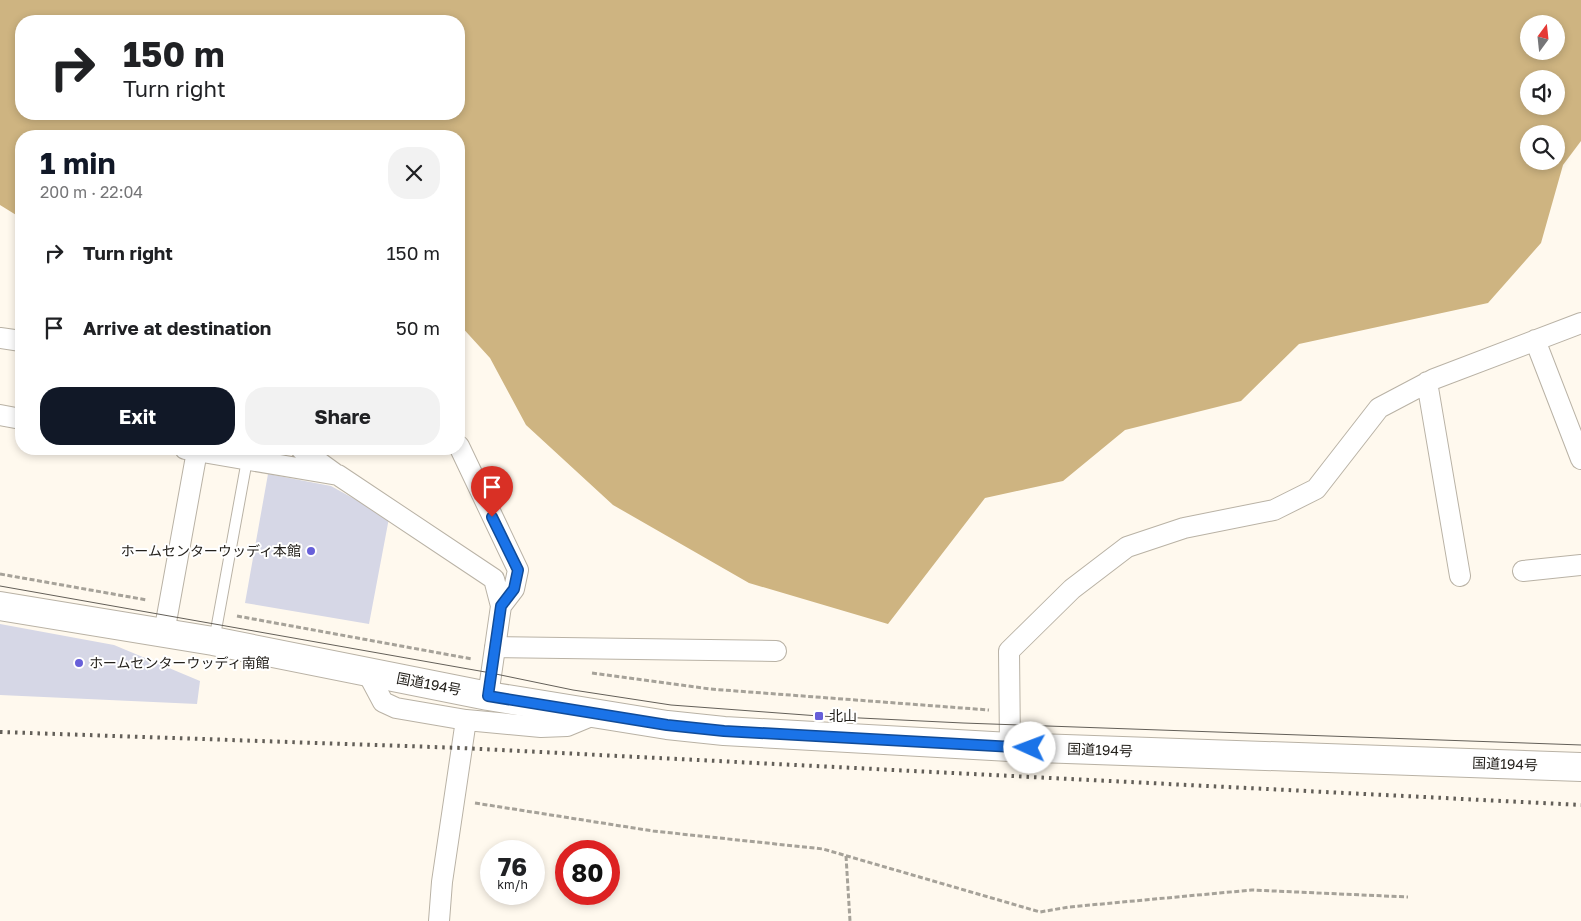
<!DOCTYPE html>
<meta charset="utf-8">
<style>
:root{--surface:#fff;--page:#f2f2f2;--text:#202124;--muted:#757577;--accent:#111827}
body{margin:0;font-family:"Golos Text","Noto Sans JP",sans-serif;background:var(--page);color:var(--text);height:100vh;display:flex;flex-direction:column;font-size:19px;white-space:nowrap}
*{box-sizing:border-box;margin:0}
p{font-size:16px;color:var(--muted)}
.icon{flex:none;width:28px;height:28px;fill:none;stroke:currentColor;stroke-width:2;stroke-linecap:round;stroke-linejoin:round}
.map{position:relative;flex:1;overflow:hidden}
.drawer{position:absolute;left:15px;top:130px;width:450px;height:325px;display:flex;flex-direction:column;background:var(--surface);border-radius:20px;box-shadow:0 2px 8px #0003}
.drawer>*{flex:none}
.top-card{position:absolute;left:15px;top:15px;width:450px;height:105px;border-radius:20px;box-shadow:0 2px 8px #0003;background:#fff;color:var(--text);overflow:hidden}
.needle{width:32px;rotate:15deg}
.fabs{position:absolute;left:1520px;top:15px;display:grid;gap:10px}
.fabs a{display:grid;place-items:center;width:45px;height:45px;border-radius:50%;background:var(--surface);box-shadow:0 2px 8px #0003;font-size:25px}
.speed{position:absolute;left:480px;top:840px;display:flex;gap:10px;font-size:25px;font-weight:700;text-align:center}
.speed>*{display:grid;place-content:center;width:65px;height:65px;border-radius:50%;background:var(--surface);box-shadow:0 2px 8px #0003;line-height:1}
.speed small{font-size:12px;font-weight:400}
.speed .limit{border:8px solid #d22;background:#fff;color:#111}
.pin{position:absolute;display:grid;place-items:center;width:42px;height:42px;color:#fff;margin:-51px -21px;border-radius:50% 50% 50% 0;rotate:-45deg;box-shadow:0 0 5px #0007}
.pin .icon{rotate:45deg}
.me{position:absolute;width:55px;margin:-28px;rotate:272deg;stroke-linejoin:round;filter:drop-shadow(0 0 4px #0008)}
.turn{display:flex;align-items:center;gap:18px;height:105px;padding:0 25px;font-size:22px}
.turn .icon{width:65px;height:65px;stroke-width:2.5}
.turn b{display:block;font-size:35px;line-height:42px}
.round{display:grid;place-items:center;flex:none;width:52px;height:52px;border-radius:20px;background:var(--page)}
.head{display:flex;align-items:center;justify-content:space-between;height:85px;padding:0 25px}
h1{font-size:30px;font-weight:700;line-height:38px;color:var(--accent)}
.button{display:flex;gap:10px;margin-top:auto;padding:10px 25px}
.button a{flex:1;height:58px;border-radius:20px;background:var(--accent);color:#fff;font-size:20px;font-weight:700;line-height:58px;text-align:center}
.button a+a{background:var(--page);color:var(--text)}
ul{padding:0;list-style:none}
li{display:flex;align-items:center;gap:15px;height:75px;padding:0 25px}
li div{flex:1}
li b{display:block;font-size:19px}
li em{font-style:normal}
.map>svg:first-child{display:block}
.forest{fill:#ceb481;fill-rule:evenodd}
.building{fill:#d6d7e6}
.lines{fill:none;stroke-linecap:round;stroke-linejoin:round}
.lane-casing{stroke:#b9b2a5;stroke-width:12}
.street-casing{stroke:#b9b2a5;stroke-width:22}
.highway-casing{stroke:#b9b2a5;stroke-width:30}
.path{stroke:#a6a299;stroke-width:3;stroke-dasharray:5 2.5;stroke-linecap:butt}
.lane{stroke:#fff;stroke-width:10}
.street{stroke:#fff;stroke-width:20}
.highway{stroke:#fff;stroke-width:28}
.tram{stroke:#635f58;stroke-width:1}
.rail{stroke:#635f58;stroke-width:4;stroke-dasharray:2.5 5;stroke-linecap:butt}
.route-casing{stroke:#114b97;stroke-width:12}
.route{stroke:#1a73e8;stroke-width:9}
.poi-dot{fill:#675fd9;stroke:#fff;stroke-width:2}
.labels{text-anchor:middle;stroke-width:4;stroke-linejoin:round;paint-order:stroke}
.poi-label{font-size:14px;fill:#24211c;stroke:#fff;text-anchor:start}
.street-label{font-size:14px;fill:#24211c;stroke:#fff}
</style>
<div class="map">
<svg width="1581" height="921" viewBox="0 0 1581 921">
<rect width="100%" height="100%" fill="#fff9ee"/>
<path class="forest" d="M0 0H1581V141L1563 165 1541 243 1488 303 1299 344 1241 401 1125 430 1063 481 985 498 888 624 749 583 613 505 526 425 490 358 459 324V136H21V218L0 205ZM21 21H459V114H21ZM1529 24H1556V51H1529ZM1529 79H1556V106H1529ZM1529 134H1556V161H1529Z"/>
<path class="building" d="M268 474 331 486 389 518 369 624 245 603Z
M0 624 114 645 200 681 197 704 0 695Z"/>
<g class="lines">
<defs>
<path id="lane" d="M214 641 247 460"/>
<path id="street" d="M0 338 21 341
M1535 340 1581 459
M1427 382 1460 576
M0 415 21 419
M459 446 518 570 514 589 501 606
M185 449 338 475 494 579 501 606 488 696
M301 449 334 473
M1523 571 1581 565
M164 633 197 451
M495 647 776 651
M367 672 383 702 396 708 466 720
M1010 747 1009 651 1072 589 1127 547 1184 528 1274 510 1316 489 1379 408 1434 379 1581 323
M439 921 442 882 466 720 541 727 567 726 596 714"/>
<path id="highway" d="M0 606 213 641 488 696 667 725 724 731 1010 747 1581 767"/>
</defs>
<use href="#lane" class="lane-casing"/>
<use href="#street" class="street-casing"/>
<use href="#highway" class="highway-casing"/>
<path class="path" d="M0 574 147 600
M237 616 472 659
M592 673 710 689 989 710
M475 803 653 831 823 849 1040 912 1069 907 1252 890 1408 897
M846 856 850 921"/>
<use href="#lane" class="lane"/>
<use href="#street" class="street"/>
<use href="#highway" class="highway"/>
<path class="tram" d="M0 586 491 673 573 690 671 705 819 716 963 723 1581 745"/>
<path class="rail" d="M0 732 462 748 1581 805"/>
</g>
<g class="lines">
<defs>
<path id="route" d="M492 517 518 570 514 589 501 606 488 696 667 725 724 731 1030 748"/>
</defs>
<use href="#route" class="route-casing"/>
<use href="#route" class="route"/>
</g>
<g class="poi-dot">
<circle cx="311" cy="551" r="5"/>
<circle cx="79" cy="663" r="5"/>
<rect x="814" y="711" width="10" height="10" rx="2.5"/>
</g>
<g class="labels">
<g class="poi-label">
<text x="301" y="556" text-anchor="end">ホームセンターウッディ本館</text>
<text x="89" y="668">ホームセンターウッディ南館</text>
<text x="829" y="721">北山</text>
</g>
<g class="street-label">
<text transform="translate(429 684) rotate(11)" y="5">国道194号</text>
<text transform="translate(1100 750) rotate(2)" y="5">国道194号</text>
<text transform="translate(1505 764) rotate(2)" y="5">国道194号</text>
</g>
</g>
</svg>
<div class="fabs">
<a><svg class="needle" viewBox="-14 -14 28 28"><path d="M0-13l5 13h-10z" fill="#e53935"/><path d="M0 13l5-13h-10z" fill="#757577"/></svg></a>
<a><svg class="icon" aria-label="sound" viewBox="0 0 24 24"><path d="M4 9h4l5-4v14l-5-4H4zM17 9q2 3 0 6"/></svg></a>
<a><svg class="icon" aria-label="search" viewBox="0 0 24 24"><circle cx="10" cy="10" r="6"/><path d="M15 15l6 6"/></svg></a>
</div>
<div class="speed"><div>76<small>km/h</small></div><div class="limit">80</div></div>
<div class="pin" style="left:492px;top:517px;background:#d93025"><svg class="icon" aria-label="arrive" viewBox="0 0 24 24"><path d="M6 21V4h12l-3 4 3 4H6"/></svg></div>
<svg class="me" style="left:1030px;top:748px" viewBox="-20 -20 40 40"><circle r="19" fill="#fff"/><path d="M0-13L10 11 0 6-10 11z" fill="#1a73e8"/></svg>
<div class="top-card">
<div class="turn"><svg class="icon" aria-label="right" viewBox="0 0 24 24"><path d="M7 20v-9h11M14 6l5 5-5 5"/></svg><div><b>150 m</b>Turn right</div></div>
</div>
<section class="drawer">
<div class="head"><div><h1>1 min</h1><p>200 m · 22:04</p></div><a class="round"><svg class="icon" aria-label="close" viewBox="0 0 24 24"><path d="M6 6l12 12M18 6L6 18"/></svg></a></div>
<ul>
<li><svg class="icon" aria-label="right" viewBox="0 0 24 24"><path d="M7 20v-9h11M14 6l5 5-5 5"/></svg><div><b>Turn right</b></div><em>150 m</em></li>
<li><svg class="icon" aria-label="arrive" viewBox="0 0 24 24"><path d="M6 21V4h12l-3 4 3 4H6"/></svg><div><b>Arrive at destination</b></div><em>50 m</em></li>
</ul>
<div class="button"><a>Exit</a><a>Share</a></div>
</section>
</div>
